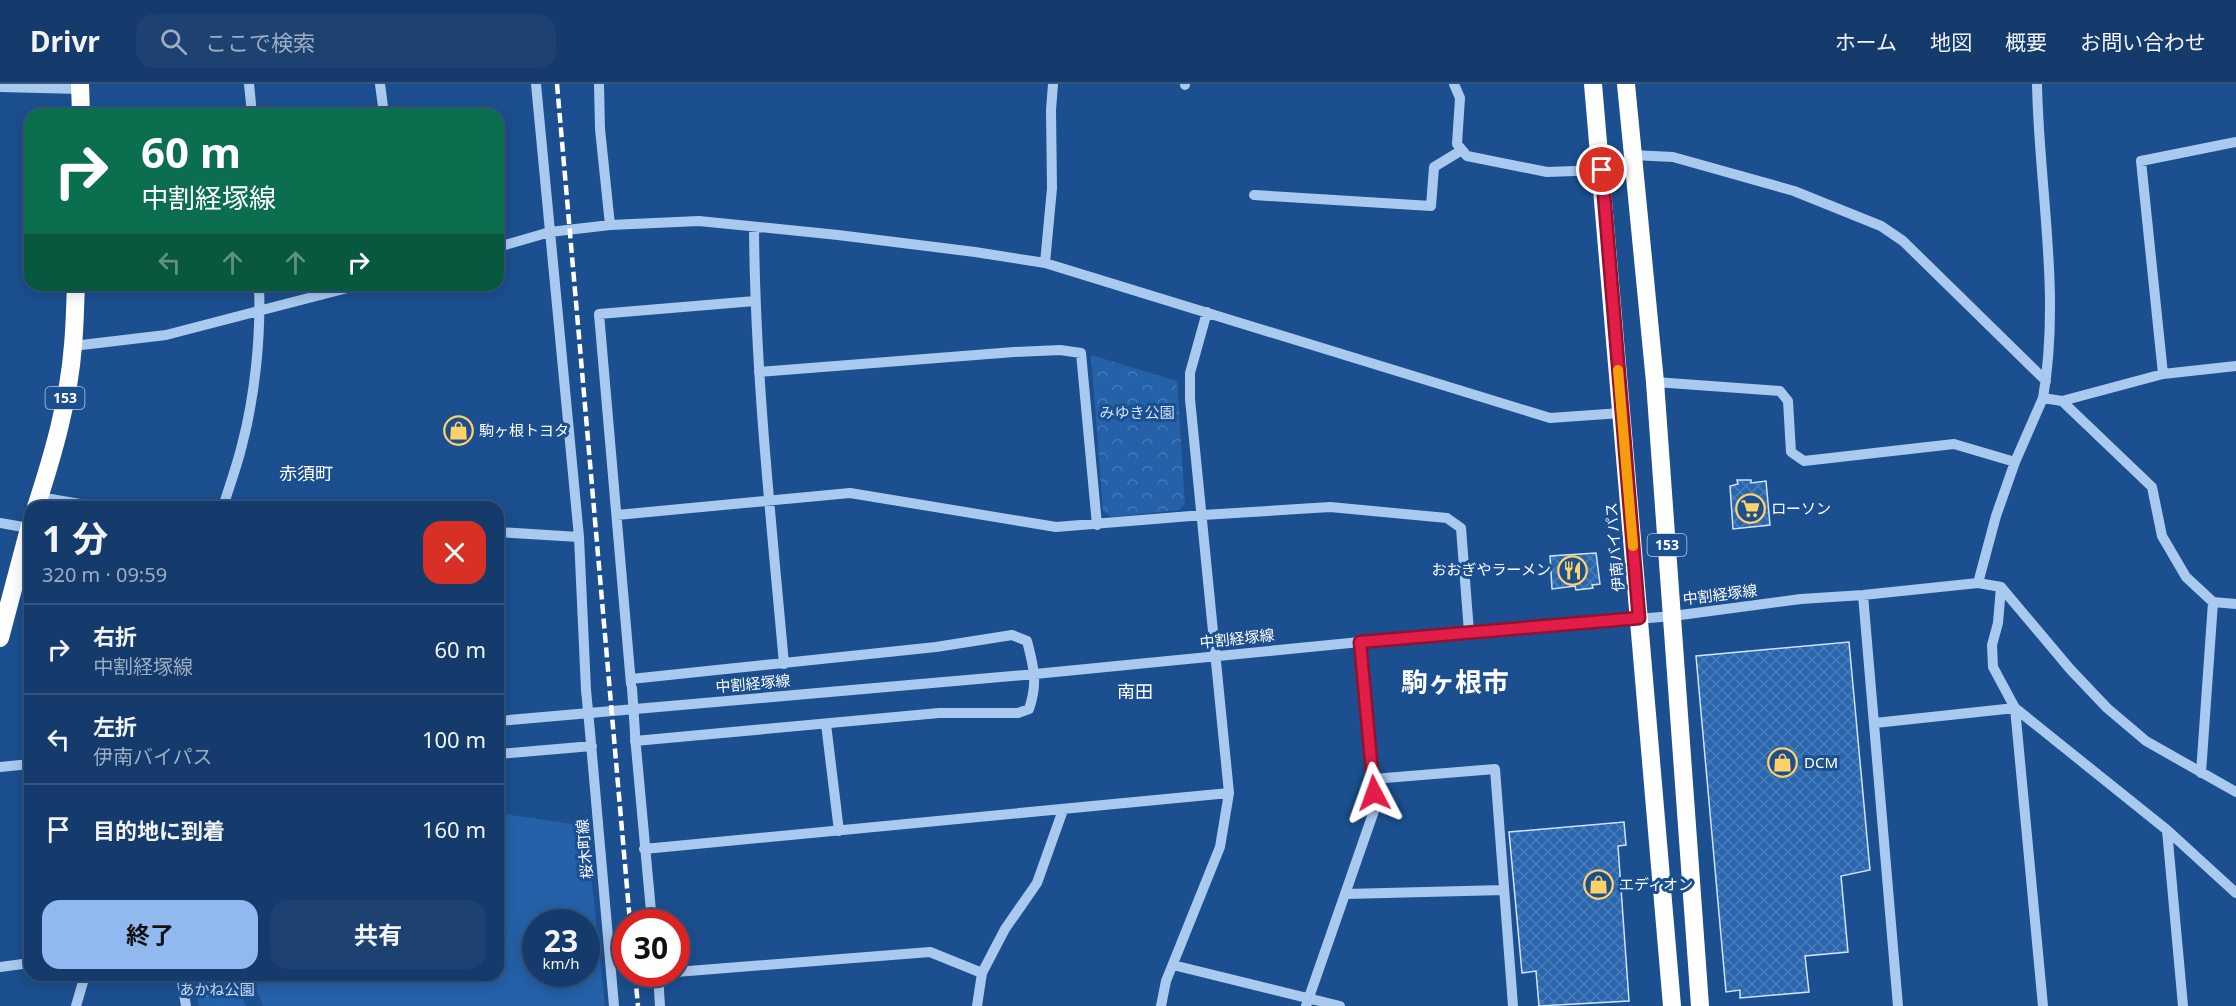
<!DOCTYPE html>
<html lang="ja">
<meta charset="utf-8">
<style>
:root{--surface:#143b6b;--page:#1d4271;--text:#f1f3f6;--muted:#9dadc1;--line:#33557e;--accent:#90b9f0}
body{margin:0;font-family:"Noto Sans","Noto Sans JP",sans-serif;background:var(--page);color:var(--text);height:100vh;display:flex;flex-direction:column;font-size:22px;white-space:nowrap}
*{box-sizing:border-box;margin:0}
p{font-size:20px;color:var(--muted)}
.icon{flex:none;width:33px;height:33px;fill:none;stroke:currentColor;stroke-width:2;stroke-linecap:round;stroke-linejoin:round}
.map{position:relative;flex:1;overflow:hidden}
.sheet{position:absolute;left:24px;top:417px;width:480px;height:480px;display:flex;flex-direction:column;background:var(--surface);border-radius:18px;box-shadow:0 3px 15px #0003,0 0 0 2px var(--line)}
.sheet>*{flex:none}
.top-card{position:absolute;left:24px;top:24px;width:480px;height:183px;border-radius:18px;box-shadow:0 3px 15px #0003,0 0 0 2px var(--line);background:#0b6e4f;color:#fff;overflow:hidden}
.speed{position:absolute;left:522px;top:825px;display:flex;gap:12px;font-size:30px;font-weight:700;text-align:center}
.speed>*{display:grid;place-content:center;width:78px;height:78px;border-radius:50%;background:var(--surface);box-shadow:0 3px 15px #0003,0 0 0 2px var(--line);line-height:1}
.speed small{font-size:15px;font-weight:400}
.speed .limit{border:9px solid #d22;background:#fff;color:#111}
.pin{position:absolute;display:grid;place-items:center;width:51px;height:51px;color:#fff;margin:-26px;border:3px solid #fff;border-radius:50%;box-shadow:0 2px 6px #0007}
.me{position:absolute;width:66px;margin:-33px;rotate:356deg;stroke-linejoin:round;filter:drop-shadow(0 0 4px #0008)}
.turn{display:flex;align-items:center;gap:21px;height:126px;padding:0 18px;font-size:27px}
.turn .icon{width:78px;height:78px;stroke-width:2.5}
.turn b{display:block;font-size:42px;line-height:51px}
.lanes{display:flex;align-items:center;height:57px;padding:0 18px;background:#0003;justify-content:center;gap:30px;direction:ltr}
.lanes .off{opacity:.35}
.round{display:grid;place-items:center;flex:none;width:63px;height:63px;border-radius:18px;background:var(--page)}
.head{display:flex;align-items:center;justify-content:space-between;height:102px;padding:0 18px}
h1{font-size:36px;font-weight:700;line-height:45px}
.button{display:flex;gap:12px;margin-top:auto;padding:12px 18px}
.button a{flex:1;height:69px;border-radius:18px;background:var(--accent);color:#111;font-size:24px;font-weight:700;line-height:69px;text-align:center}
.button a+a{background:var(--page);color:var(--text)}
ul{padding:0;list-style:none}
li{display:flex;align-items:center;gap:18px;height:90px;padding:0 18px;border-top:2px solid var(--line)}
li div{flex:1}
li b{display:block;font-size:22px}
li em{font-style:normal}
header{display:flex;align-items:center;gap:36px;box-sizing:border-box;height:84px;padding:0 30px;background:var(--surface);border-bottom:2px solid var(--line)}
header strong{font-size:28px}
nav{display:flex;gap:33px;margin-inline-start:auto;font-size:21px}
.search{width:420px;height:54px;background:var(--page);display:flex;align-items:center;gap:15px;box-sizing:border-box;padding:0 21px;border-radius:18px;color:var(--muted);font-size:22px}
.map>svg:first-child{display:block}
.park{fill:url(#park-crowns)}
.pitch{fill:#2461a8;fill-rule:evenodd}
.building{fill:url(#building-cross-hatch);stroke:#cfe3fa;stroke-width:1.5}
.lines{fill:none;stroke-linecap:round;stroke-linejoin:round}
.minor{stroke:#a9c9ee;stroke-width:10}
.highway{stroke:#fff;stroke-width:18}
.rail{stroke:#fff;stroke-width:4.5;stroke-dasharray:10 4.5;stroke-linecap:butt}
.minor-bridge{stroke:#a9c9ee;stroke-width:10}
.route-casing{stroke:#92132f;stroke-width:15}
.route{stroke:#e11d48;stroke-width:10}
.slow{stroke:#f59e0b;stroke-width:10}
.labels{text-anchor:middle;stroke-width:6;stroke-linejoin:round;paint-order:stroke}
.shield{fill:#1b4f8f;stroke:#bbcadd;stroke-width:1.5}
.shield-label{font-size:14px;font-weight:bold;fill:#fff}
.park-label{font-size:15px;fill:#cfe3fa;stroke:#1b4f8f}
.poi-label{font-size:15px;fill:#fff;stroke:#1b4f8f;text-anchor:start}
.street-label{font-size:15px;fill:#fff;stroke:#1b4f8f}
.quarter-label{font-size:18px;fill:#fff;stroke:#1b4f8f}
.town-label{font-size:27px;font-weight:bold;fill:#fff;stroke:#1b4f8f}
</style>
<header>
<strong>Drivr</strong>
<div class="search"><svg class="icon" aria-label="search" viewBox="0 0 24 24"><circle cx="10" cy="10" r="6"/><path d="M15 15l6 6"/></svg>ここで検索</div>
<nav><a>ホーム</a><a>地図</a><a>概要</a><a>お問い合わせ</a></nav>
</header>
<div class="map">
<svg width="2236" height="922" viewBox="0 0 2236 922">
<defs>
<pattern id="park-crowns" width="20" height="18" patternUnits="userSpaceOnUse" patternTransform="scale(1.5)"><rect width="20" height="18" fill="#2461a8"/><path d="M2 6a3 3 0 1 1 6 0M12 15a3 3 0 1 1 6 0" fill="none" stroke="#4579b5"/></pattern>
<pattern id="building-cross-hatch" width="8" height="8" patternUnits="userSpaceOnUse" patternTransform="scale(1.5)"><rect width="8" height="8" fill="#2a66ad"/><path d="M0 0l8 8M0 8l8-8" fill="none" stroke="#4a7db9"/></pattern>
</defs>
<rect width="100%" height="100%" fill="#1b4f8f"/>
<path class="park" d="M1091 271 1177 297 1185 420 1179 426 1112 433 1103 427Z
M193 891H232L246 922H199Z"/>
<path class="pitch" d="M498 729 586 742 605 922H263L251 891H498ZM536 838H586V890H536Z"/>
<path class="building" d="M1737 396H1751V399L1766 397 1770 441 1733 445 1730 402 1738 400Z
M1596 469 1600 500 1592 501 1593 504 1576 506 1575 502 1552 505 1550 472Z
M1849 558 1870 786 1841 792 1848 868 1805 872 1809 908 1740 914V906L1726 908 1696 572Z
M1624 738 1626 761 1618 762 1629 917 1539 922 1536 887 1522 889 1509 748Z"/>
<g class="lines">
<path class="minor" d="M249 0 252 30
M380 0 384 30
M536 0 579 453 586 606
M599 0 600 45 610 141
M1185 0V1
M1454 0 1460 14 1457 60 1467 72 1547 88 1602 86
M2037 0C2039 105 2061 209 2043 314
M0 3 80 5
M1632 71 1673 73 1794 107 1881 142 1903 157 2046 297
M1254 111 1431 122 1434 83 1462 66
M754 143C755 289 771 434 784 580
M498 163 550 148 610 141 699 137 838 151 975 168 1045 179 1550 334 1621 329
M1045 179 1052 104 1051 26 1053 0
M73 262 166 251 359 201
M759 288 1014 268 1060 266 1081 269 1097 441
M2163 290 2141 77 2236 58
M1655 298 1780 307 1788 317 1791 368 1804 377 1954 360 2015 378
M2062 317 2152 403 2162 452 2186 493 2213 518
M39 413 98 423
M223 423C229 403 237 382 242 361 255 312 261 252 259 201
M617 431 850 409 1056 443 1203 431 1330 423 1447 434 1461 444 1469 548
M0 439 29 444
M498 448 579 453
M1978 499 1996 432 2015 378 2043 314 2062 317 2163 290 2236 282
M2001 503 1998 539 1992 561 1993 583 2015 624 2043 922
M1863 511 1898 922
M631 595 936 563 1012 551 1027 557C1034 584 1038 599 1029 625L1018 629H939L635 657
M631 600 599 230 755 217
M498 637 1035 590 1360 558 1673 532 1801 515 1863 511 1978 499 2001 503 2070 585 2107 624 2146 657 2236 708
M1875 639 2015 624 2167 746 2236 809
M826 640 839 747
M590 648 614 922
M635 652 652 838
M498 670 592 662
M0 683 30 680
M2201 689 2213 518 2236 520
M1373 695 1495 685 1513 922
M2167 746 2183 922
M644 765 1229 709
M1346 810 1504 806
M1173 881 1340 922
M0 883 30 879
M676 888 930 868 982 889
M658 890 660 922
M181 891 186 922
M76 922 85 891
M977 922 982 889 1005 845 1037 799 1063 726
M1161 922 1166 897 1220 763 1229 709 1190 315V289L1207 228
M1306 922 1375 724 1360 558"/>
<path class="highway" d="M80 0 81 30
M1593 0 1672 922
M1626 0 1655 298 1700 922
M36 423C53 371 69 316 73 261 75 241 75 221 76 201
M0 554 30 441"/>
<path class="rail" d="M557 0 630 838
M635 890 638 922"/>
<path class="minor-bridge" d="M632 604 635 649
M586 606 590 648"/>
</g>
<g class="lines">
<defs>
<path id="route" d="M1374 709 1360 558 1639 534 1602 86"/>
</defs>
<use href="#route" class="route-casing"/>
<use href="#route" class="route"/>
<path class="slow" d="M1618 286 1633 462"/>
</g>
<defs>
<symbol id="shop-ring" viewBox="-11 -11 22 22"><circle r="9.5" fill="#1b4f8f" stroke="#ffd166" stroke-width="1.5"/><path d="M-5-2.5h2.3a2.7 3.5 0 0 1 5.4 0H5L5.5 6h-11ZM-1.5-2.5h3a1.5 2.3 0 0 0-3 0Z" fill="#ffd166"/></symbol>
<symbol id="supermarket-ring" viewBox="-11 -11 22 22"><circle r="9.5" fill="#1b4f8f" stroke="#ffd166" stroke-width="1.5"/><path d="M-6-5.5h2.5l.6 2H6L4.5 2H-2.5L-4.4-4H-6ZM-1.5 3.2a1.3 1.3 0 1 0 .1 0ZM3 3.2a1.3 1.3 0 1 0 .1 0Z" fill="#ffd166"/></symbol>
<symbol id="restaurant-ring" viewBox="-11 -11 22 22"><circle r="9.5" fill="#1b4f8f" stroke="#ffd166" stroke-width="1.5"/><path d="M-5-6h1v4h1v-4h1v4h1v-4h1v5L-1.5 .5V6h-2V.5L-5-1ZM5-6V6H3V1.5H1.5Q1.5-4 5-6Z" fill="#ffd166"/></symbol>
</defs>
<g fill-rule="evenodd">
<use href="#shop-ring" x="442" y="330" width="33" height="33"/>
<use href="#supermarket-ring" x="1734" y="408" width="33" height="33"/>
<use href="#restaurant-ring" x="1556" y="470" width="33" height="33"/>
<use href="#shop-ring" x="1766" y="662" width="33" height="33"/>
<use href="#shop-ring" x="1582" y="784" width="33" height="33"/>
</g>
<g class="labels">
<g class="shield">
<rect x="45.5" y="303" width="39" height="22" rx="4.5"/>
<rect x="1647.5" y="450" width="39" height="22" rx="4.5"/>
</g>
<g class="shield-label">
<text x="65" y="319">153</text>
<text x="1667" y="466">153</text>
</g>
<g class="park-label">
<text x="1137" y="334">みゆき公園</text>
<text x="217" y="911">あかね公園</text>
</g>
<g class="poi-label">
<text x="479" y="352">駒ヶ根トヨタ</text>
<text x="1771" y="430">ローソン</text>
<text x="1551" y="491" text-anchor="end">おおぎやラーメン</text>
<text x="1804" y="684">DCM</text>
<text x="1619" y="806">エディオン</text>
</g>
<g class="street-label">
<text transform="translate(1615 463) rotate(-95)" y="5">伊南バイパス</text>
<text transform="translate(1720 511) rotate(-7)" y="5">中割経塚線</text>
<text transform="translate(1237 555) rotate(-6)" y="5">中割経塚線</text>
<text transform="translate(753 600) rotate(-5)" y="5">中割経塚線</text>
<text transform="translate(585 765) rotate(-95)" y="5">桜木町線</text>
</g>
<g class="quarter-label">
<text x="306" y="396">赤須町</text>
<text x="1135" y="614">南田</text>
</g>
<g class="town-label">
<text x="1455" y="608">駒ヶ根市</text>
</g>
</g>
</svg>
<div class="speed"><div>23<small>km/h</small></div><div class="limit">30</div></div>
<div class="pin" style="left:1602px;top:86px;background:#d93025"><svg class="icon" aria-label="arrive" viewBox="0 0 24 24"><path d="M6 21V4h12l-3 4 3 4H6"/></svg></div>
<svg class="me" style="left:1374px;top:709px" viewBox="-20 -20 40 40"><path d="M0-17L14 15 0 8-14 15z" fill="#e11d48" stroke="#fff" stroke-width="4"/></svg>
<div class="top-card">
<div class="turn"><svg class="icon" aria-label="right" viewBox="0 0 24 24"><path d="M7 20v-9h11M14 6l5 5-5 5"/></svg><div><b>60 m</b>中割経塚線</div></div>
<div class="lanes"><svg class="icon off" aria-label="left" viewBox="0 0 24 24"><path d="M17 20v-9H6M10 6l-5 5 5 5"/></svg><svg class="icon off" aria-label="ahead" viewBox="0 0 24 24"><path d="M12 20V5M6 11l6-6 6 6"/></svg><svg class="icon off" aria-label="ahead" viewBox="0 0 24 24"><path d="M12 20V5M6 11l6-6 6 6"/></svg><svg class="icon" aria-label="right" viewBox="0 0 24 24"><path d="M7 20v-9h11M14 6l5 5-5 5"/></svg></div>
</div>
<section class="sheet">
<div class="head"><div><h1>1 分</h1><p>320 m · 09:59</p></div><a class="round" style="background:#d93025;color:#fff"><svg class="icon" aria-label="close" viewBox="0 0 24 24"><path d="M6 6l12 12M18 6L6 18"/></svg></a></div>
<ul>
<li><svg class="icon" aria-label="right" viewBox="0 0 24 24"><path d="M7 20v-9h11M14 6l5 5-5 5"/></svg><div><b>右折</b><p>中割経塚線</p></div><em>60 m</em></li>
<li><svg class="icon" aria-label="left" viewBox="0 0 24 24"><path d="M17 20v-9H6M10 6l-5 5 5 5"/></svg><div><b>左折</b><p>伊南バイパス</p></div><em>100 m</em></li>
<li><svg class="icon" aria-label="arrive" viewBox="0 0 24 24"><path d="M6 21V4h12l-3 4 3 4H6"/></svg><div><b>目的地に到着</b></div><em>160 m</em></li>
</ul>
<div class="button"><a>終了</a><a>共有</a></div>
</section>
</div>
